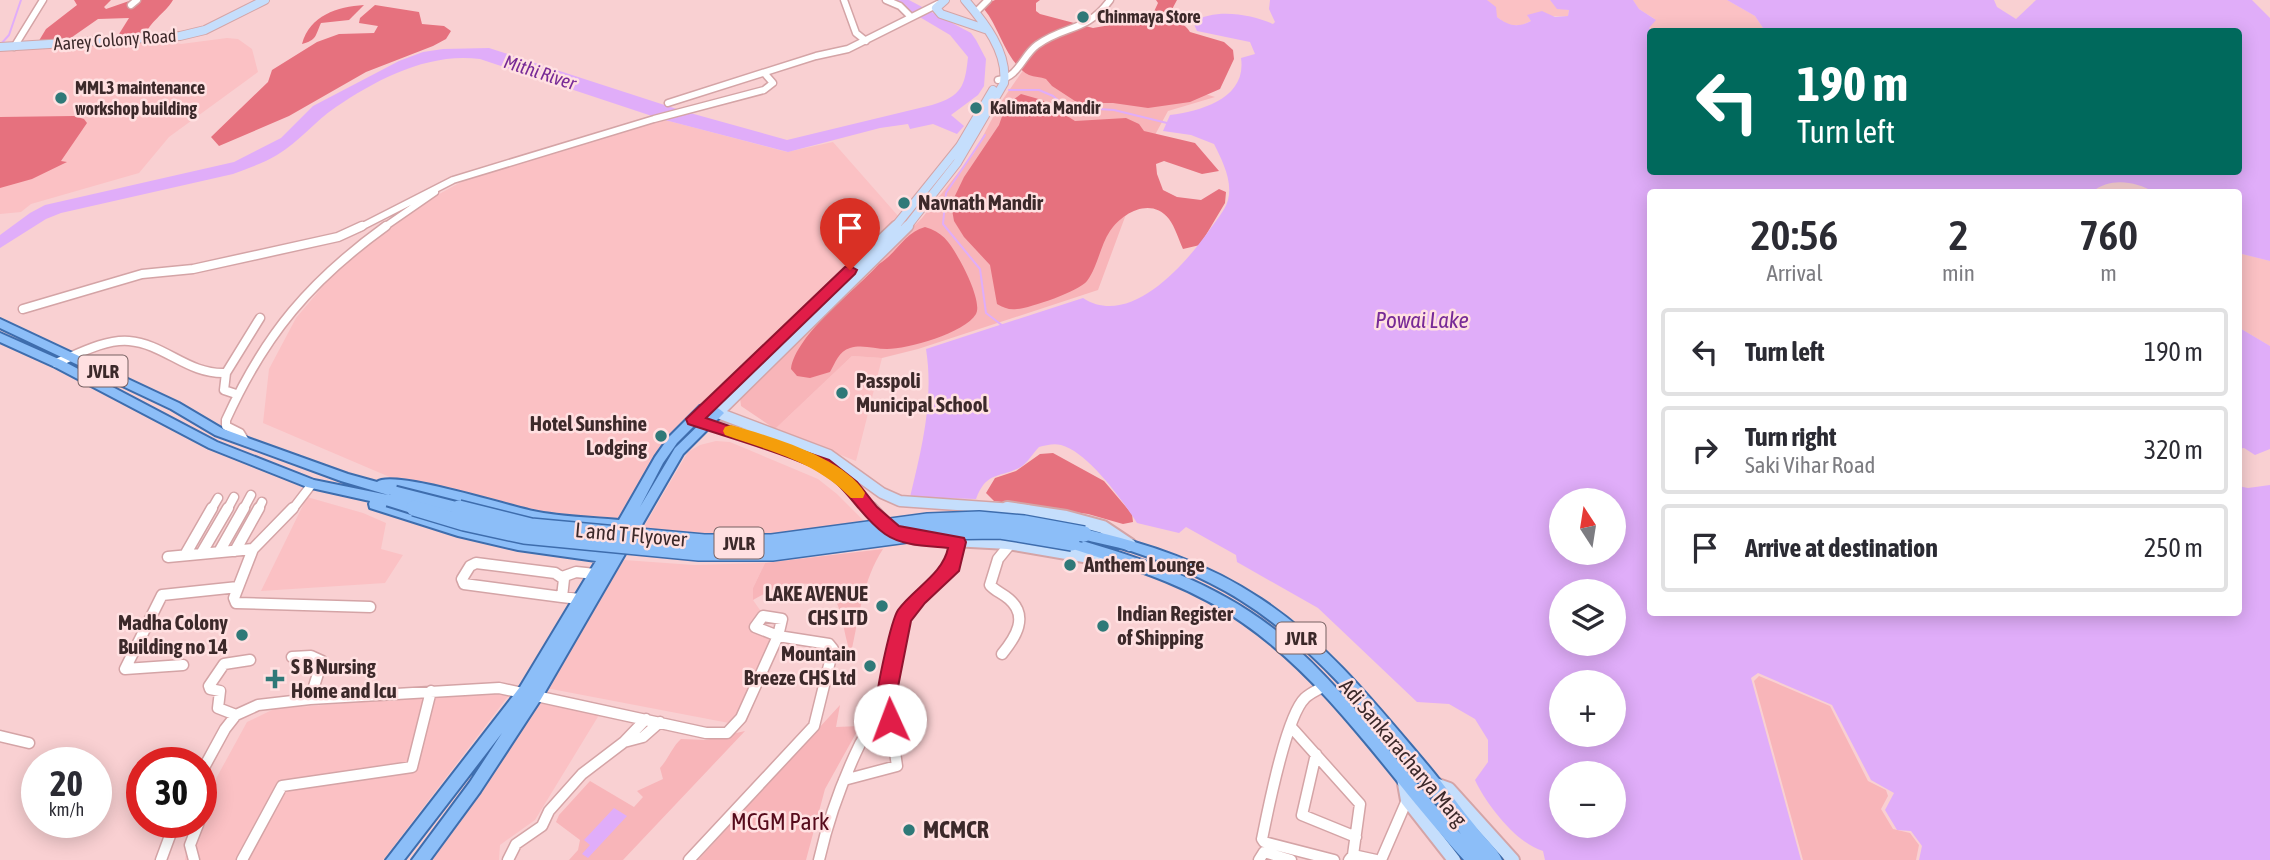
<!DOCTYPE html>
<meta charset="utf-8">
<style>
:root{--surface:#fff;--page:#f7f7f7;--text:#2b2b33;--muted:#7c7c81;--line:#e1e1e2}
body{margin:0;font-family:"Asap Condensed",sans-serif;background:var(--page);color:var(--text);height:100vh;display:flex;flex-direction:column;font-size:26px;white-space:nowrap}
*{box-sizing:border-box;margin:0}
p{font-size:23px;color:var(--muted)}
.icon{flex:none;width:38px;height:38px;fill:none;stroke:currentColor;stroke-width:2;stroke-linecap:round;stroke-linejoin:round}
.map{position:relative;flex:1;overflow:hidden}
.sheet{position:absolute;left:1647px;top:189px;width:595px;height:427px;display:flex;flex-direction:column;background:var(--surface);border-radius:7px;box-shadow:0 4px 18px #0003}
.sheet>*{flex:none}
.banner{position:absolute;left:1647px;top:28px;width:595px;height:147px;border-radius:7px;box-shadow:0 4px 18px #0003;background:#00695c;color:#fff;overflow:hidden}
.needle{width:46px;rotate:348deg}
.controls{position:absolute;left:1549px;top:488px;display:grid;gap:14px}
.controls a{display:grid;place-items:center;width:77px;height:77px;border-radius:50%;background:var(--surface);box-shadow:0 4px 18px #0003;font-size:35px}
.speed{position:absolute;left:21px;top:747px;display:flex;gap:14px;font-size:35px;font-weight:700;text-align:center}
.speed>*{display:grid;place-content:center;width:91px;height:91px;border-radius:50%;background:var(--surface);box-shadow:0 4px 18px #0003;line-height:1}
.speed small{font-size:18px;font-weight:400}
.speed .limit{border:10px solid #d22;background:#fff;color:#111}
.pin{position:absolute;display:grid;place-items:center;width:60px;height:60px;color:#fff;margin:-72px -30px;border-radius:50% 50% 50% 0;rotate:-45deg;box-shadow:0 0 7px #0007}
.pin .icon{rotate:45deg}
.me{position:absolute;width:77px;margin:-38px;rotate:358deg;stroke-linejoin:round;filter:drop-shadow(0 0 5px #0008)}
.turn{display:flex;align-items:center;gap:24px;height:147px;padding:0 35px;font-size:32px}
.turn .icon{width:91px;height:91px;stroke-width:2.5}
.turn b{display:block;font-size:49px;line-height:60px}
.eta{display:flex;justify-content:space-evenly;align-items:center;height:119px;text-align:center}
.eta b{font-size:42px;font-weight:600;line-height:49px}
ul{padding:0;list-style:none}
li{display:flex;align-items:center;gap:21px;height:88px;margin:0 14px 10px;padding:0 21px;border:4px solid var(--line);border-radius:7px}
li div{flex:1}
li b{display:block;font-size:26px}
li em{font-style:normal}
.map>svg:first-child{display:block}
.built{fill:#fbc1c4}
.green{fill:#f8b5b9}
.forest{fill:#e6717e}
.water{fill:#e0adf9;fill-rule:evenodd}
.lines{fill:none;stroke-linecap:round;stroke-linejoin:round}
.stream{stroke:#e0adf9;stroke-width:2}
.street-far2-casing{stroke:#d4a4a6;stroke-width:9}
.street-far1-casing{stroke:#d4a4a6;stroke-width:11}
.street-casing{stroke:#d4a4a6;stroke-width:13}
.secondary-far2-casing{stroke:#d4a4a6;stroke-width:10}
.secondary-far1-casing{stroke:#d4a4a6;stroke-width:13}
.secondary-casing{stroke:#d4a4a6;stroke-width:16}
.primary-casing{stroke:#3e6dad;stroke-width:4}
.street-far2{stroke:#fff;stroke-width:6}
.street-far1{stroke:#fff;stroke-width:8}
.street{stroke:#fff;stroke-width:10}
.secondary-far2{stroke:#c5defc;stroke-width:8}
.secondary-far1{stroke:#c5defc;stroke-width:10}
.secondary{stroke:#c5defc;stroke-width:12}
.primary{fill:#8cbef8;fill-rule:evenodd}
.primary-bridge-far1-casing{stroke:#3e6dad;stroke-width:15;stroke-linecap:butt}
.primary-bridge-casing{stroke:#3e6dad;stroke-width:18;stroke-linecap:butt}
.primary-bridge-far1{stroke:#8cbef8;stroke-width:11}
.primary-bridge{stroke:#8cbef8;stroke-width:15}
.route{fill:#e11d48;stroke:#92132f;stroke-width:2}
.slow{fill:#f59e0b}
.poi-dot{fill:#2f7978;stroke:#ffe0e1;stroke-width:2.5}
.labels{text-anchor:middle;stroke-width:5;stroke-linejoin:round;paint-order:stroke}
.far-poi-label{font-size:18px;font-weight:bold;fill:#3c292a;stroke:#ffe0e1;text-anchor:start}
.far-street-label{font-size:18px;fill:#3c292a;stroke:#ffe0e1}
.far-water-label{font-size:19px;font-style:italic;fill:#772996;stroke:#ffe0e1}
.shield{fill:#ffe0e1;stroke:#766061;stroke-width:2}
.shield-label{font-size:19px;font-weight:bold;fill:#3c292a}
.poi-label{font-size:21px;font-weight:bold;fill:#3c292a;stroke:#ffe0e1;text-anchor:start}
.street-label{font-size:21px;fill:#3c292a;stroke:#ffe0e1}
.water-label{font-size:23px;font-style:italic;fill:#772996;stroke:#ffe0e1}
.near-park-label{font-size:24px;fill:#560b1c;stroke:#ffe0e1}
.near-poi-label{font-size:24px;font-weight:bold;fill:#3c292a;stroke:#ffe0e1;text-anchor:start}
</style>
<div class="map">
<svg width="2270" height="860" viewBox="0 0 2270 860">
<rect width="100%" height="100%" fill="#f9d0d2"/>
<path class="built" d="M1487 0H1550L1557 8 1569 10 1568 16H1528L1531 21 1522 25H1508L1497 17Z
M1633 0H1727L1755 16 1765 31H1653L1649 28 1655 19 1639 9Z
M227 38 238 39 252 49 258 72 169 137 139 173 31 204 21 212 0 214V51L169 41 181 44Z
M661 119 787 152 833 142 899 217 660 446 616 521 509 507 392 478 263 423 269 369 296 318 329 279 370 241 430 199 463 181Z
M2238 253 2270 261V346L2238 327Z
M852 356 882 358 856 461 775 429Z
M716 441 730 442 818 479 837 494 868 525 735 537 642 530 688 452 700 445Z
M307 497 363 513 386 523 381 549 403 555 385 583 261 591Z
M624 560 694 565 765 563 753 588V600L760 610 754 626 774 632 737 719 729 723 546 688Z
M473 693 509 695 383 860H185L189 829 192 823 201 822V806L247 722 274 709Z
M537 703 599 715 535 820 500 845 499 860H432L462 820Z"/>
<path class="green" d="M1035 53 1169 83 1215 97 1168 111 1156 133 1098 290 918 349 882 358 852 356 775 429 741 406 739 389 755 373 878 262 922 218 974 153 1001 102Z
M883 549C863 579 859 618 851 653 844 638 843 612 835 600 815 571 776 586 753 600V588L765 563Z
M1759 676 1830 706 1868 781 1886 790 1888 796 1881 809 1893 829 1910 833 1919 845 1916 860H1803L1754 681Z
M840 705 836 727 860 726 825 789 806 860H698Z
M745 731 623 860H569L578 850 580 840 556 822 559 815 590 781 634 807 643 797 637 791 663 779 660 768C669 758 672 747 681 739L706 740Z"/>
<path class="forest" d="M74 0H111L104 7 106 9 132 0H173C164 15 150 20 144 38L121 37 119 34 129 18 98 19 65 42 37 44 46 29 77 5Z
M995 0H1040L1036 3V11L1040 14 1093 28 1151 18 1158 3 1156 0H1177L1170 13C1175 22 1185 23 1190 32L1224 42 1233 50 1234 59 1220 89 1190 102 1148 108 1113 103H1078L1052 86 1046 79C1041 77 1034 77 1029 75 1006 63 1000 28 984 9L986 4Z
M364 5 349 20 321 23C315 36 317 40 302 44 310 15 337 7 364 5Z
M375 5 419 12 422 24 444 26 451 31 446 39 433 46 366 72 289 116 219 146 211 137 268 82 272 70 317 42 339 34 374 33 378 26 359 23 360 18Z
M1021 94 1042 100 1075 121 1126 118 1139 124 1144 131 1195 143 1219 171 1202 174 1164 161 1156 164 1157 174 1163 190 1177 197 1201 200 1219 189 1226 192 1225 203 1200 245 1183 249C1179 240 1175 227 1169 219 1151 196 1122 213 1110 231 1100 246 1098 266 1087 281 1079 291 1031 308 1017 309 1009 310 1004 308 997 304L990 265 964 237 954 221 951 204 964 177 999 125 1006 105Z
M74 116 84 119 87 123 61 161 67 162 32 179 0 188V117Z
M925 227C943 232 950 243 959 259 965 269 982 303 976 314 965 333 907 349 887 349 875 349 862 344 850 348 839 351 835 363 830 372L810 378 797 376 791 369C796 334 855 291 879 264 897 253 905 232 925 227Z
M1053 453 1104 481 1132 514 1133 522 1123 524 1088 514 994 501 986 493 995 478 1016 471 1040 454Z"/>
<path class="water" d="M891 0H909L971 33 976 40 986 59 984 86 978 95 951 115 964 126 957 134 933 124 910 129 908 124 880 128 788 152 661 119 480 59C429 52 377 79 336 107 315 121 299 142 277 155 264 163 248 168 233 174L61 213 46 219 0 248V235L30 213 45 205 234 162 281 138 313 106 399 61 423 52 443 49 489 48 683 111 787 140 932 105C962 96 965 86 968 57L950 35Z
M1270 0H1487L1496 7 1497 17C1509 26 1517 28 1531 21L1527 15 1542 11 1555 17 1568 16 1569 10 1557 9 1550 0H1633L1639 9 1656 20 1649 28 1653 31 1650 32V172H2238V32L1765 31 1755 16 1727 0H1994L1997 7 2016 19 2036 0H2252L2270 18V261L2238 253V192H2154C2135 181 2110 177 2092 192H1650V612H2238V486L2248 488 2270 485V860H1919L1922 846 1911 831 1897 830 1885 810 1894 793 1871 780 1832 705 1758 673 1751 678 1801 860H1545L1543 851C1517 844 1486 804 1475 780L1488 762V740L1475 719 1449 704 1417 702 1318 608 1237 562 1236 555 1186 527 1179 533 1137 523C1123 501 1088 452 1061 445 1054 443 1046 445 1039 447 1033 453 1027 464 1019 468 998 478 986 472 976 499L910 497C922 448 934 399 926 349L1083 298C1129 328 1183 267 1208 232 1214 223 1225 211 1228 200 1233 181 1222 160 1214 144L1191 135 1163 131 1170 115C1202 111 1247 98 1241 58L1255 54 1250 42 1197 31 1193 22C1215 8 1251 14 1273 24L1275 22 1269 9ZM1561 500H1614V553H1561ZM1561 592H1614V644H1561ZM1561 682H1614V735H1561ZM1561 774H1614V826H1561Z
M2238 327 2270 346V449L2255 455 2244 448 2238 449Z
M614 808 627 816 588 858 582 854 590 845 584 840Z"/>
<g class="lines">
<path class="stream" d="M1 44 9 35 21 0
M1009 90H1039L1053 96 1066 107 1114 110 1167 123
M985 135 946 193 943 224 980 269 986 313 1003 326"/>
<defs>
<path id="street-far2" d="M844 0 856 33 866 41
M886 0 900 6 911 17
M131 5 137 0
M976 12 988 0
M14 47 43 0
M998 80C1019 77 1022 56 1037 45 1066 24 1086 33 1110 0
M668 103 816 56 848 49 938 4
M359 228 453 180 654 119 764 90 773 83 766 75
M383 228 435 192"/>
<path id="street-far1" d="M23 309 142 274 193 269 338 237 362 226
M56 363C78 354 105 339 129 341 165 344 188 375 226 373L260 318
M226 373 224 390 236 394
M245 441 240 433 226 426V420C265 334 310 281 386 226
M211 510 218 498
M227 510 234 497
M243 510 251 495
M258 510 262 502
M292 510 312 484"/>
<path id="street" d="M293 508 253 549 234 598 236 603 370 607
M235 551 259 508
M219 552 244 508
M201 554 228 508
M185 555 212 508
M168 557 253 549
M476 563 555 573 564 579 562 597 464 584 462 579 470 566Z
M562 577 576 572 595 574
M562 597 579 599
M763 616 782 619 778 636 755 627Z
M1002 654C1016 637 1029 616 1009 599 1002 593 995 591 990 585L998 559 1011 543
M292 657 311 656 322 661 310 699
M125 669 162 595 238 587
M125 669 183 665
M1324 686C1318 690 1310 693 1305 698 1286 716 1268 810 1262 839L1264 842 1334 860
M236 715 218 708 220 691 210 689 209 686 224 664 250 660
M1292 728 1360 804 1353 855 1349 860
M0 736 29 743
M624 742 643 737 660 722
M1316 754 1302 815 1356 837
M201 773 225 729 236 715 258 705 310 699 499 688 706 733H727L741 718 778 636
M844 780 897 766 887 697
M201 818 209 800
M1353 855 1376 860
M161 860 175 822
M194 860 190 845 199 822
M242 860 282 786 412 767 431 691
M508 860 516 844 542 826 549 811 582 774 624 742 646 719
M689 860 814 726 833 649 829 644 778 636
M819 860C828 820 842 781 860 744 869 728 881 714 887 697 896 672 891 643 903 619 919 585 949 585 957 542
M1259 860 1264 852 1291 860
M1381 860 1407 800"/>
<path id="secondary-far2" d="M945 0 936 8 941 14 988 30
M0 47 180 36 205 30 265 0
M894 228 960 146 993 90
M906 228 957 163 1004 83C1008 52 984 22 965 0"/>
<path id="secondary-far1" d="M908 226 718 413 829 455 882 493 900 501 1027 510
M704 409 896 226
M706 423C776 443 822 453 872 510"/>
<path id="secondary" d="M870 508 890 529
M1007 508 1066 517 1103 527 1130 545
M915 538 1008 543 1084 556H1110
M1403 778 1407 800 1454 860
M1435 784 1449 789 1513 860"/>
<path id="primary" d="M0 319 179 403 223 429 348 474 377 482C392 469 508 506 533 511 561 517 591 517 619 520L655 457 669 437 700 406C706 404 720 407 724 413L683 454 541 699 480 792 430 860H412L470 782 502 733 404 860H386L520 687 596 561 518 550 458 536 370 508 369 504 370 501 307 487 209 448 55 367 0 342V333L63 361 217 442 314 480 393 496 394 500 391 504 458 526 518 540 601 551 614 530 535 522 412 491 400 490V495L395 497 341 481 215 435 171 409 0 328ZM706 414 709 415 675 448 640 507 663 463 677 443Z
M1084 529C1146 543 1208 563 1261 599 1328 643 1379 708 1430 768 1446 787 1460 808 1476 827 1484 838 1497 848 1502 860H1464C1391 781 1332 685 1243 623 1190 585 1128 567 1067 547L1065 543 1067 539 1072 538C1145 559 1219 584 1279 633 1349 691 1399 768 1461 834 1392 742 1315 635 1210 583 1185 570 1158 560 1131 551 1114 546 1096 543 1079 538L1077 534 1079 530Z"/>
</defs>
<use href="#street-far2" class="street-far2-casing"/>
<use href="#street-far1" class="street-far1-casing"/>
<use href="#street" class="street-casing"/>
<use href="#secondary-far2" class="secondary-far2-casing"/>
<use href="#secondary-far1" class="secondary-far1-casing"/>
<use href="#secondary" class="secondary-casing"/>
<use href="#primary" class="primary-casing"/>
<use href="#street-far2" class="street-far2"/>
<use href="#street-far1" class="street-far1"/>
<use href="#street" class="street"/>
<use href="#secondary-far2" class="secondary-far2"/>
<use href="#secondary-far1" class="secondary-far1"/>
<use href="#secondary" class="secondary"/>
<use href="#primary" class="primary"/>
<defs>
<path id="primary-bridge-far1" d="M395 492 466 510
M388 500 420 510"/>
<path id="primary-bridge" d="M414 508 464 523 524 536 699 553H772L929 532 1000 531 1072 543
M459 508 531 526 704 542H772L928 521 979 519 1024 523 1084 534"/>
</defs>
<use href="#primary-bridge-far1" class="primary-bridge-far1-casing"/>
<use href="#primary-bridge" class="primary-bridge-casing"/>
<use href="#primary-bridge-far1" class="primary-bridge-far1"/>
<use href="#primary-bridge" class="primary-bridge"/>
</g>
<path class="route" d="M850 266 857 270 855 274 706 418 829 460 857 482 877 507 899 526 964 538 966 542 959 571 925 603 911 621 896 697 900 720 897 726 890 729 883 726C880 718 878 709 877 700 877 686 891 621 898 610 913 589 943 574 948 548 928 546 902 546 885 534 859 516 845 482 815 468 775 450 730 438 688 424L686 419 845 267Z"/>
<path class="slow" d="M731 425C769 436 845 458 865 493L863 498H851C815 461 772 452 725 435L723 431 725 427Z"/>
<g class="poi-dot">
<circle cx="1083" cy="17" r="7"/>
<circle cx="61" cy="98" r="7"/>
<circle cx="976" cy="108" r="7"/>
<circle cx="904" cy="203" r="7"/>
<circle cx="842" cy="393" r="7"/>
<circle cx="661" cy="436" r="7"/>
<circle cx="1070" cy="565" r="7"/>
<circle cx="882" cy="606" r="7"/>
<circle cx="1103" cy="626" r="7"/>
<circle cx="242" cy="635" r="7"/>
<circle cx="870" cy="666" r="7"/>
<path d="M271.5 668.5h7v7h7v7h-7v7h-7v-7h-7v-7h7z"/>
<circle cx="909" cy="830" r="7"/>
</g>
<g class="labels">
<g class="far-poi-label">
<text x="1097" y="23">Chinmaya Store</text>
<text x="75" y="94">MML3 maintenance<tspan x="75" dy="21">workshop building</tspan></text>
<text x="990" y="114">Kalimata Mandir</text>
</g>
<g class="far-street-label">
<text transform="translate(115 40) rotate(-4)" y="6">Aarey Colony Road</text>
</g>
<g class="far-water-label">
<text transform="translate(540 72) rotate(18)" y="7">Mithi River</text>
</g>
<g class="shield">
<rect x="78.5" y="355.5" width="49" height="31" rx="5"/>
<rect x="714.5" y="527.5" width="49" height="31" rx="5"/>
<rect x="1276.5" y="622.5" width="49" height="31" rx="5"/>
</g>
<g class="shield-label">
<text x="103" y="378">JVLR</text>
<text x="739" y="550">JVLR</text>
<text x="1301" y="645">JVLR</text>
</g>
<g class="poi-label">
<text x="918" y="210">Navnath Mandir</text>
<text x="856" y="388">Passpoli<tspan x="856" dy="24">Municipal School</tspan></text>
<text x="647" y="431" text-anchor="end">Hotel Sunshine<tspan x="647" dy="24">Lodging</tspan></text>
<text x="1084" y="572">Anthem Lounge</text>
<text x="868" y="601" text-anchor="end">LAKE AVENUE<tspan x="868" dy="24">CHS LTD</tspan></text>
<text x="1117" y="621">Indian Register<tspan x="1117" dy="24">of Shipping</tspan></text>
<text x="228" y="630" text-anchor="end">Madha Colony<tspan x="228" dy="24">Building no 14</tspan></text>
<text x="856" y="661" text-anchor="end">Mountain<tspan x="856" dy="24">Breeze CHS Ltd</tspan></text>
<text x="291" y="674">S B Nursing<tspan x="291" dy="24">Home and Icu</tspan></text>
</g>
<g class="street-label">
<text transform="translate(631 535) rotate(5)" y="7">L and T Flyover</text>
<text transform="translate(1403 753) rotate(50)" y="7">Adi Sankaracharya Marg</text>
</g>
<g class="water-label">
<text x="1422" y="328">Powai Lake</text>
</g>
<g class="near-park-label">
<text x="780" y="830">MCGM Park</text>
</g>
<g class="near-poi-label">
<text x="923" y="838">MCMCR</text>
</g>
</g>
</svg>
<div class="controls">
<a><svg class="needle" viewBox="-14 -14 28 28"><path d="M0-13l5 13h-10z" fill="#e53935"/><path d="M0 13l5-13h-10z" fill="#7c7c81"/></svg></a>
<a><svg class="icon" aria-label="layers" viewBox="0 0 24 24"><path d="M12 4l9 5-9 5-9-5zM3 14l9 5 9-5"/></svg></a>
<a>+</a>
<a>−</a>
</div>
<div class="speed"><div>20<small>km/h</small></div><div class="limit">30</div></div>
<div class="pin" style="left:850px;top:270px;background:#d93025"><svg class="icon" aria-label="arrive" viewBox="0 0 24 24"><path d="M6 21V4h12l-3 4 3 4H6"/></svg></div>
<svg class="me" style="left:890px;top:720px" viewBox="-20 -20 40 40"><circle r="19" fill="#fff"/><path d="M0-13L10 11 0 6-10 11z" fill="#e11d48"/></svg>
<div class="banner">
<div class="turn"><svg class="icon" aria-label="left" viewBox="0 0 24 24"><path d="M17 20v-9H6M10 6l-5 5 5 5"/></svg><div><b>190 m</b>Turn left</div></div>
</div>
<section class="sheet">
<div class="eta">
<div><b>20:56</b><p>Arrival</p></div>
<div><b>2</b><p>min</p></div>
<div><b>760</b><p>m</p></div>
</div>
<ul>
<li><svg class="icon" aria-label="left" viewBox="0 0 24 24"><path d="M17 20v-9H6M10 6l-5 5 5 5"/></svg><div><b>Turn left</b></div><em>190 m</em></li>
<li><svg class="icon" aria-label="right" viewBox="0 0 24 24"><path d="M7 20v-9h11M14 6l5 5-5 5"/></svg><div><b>Turn right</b><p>Saki Vihar Road</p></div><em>320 m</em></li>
<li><svg class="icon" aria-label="arrive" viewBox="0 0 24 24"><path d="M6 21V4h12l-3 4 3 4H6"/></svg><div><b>Arrive at destination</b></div><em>250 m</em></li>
</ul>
</section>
</div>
